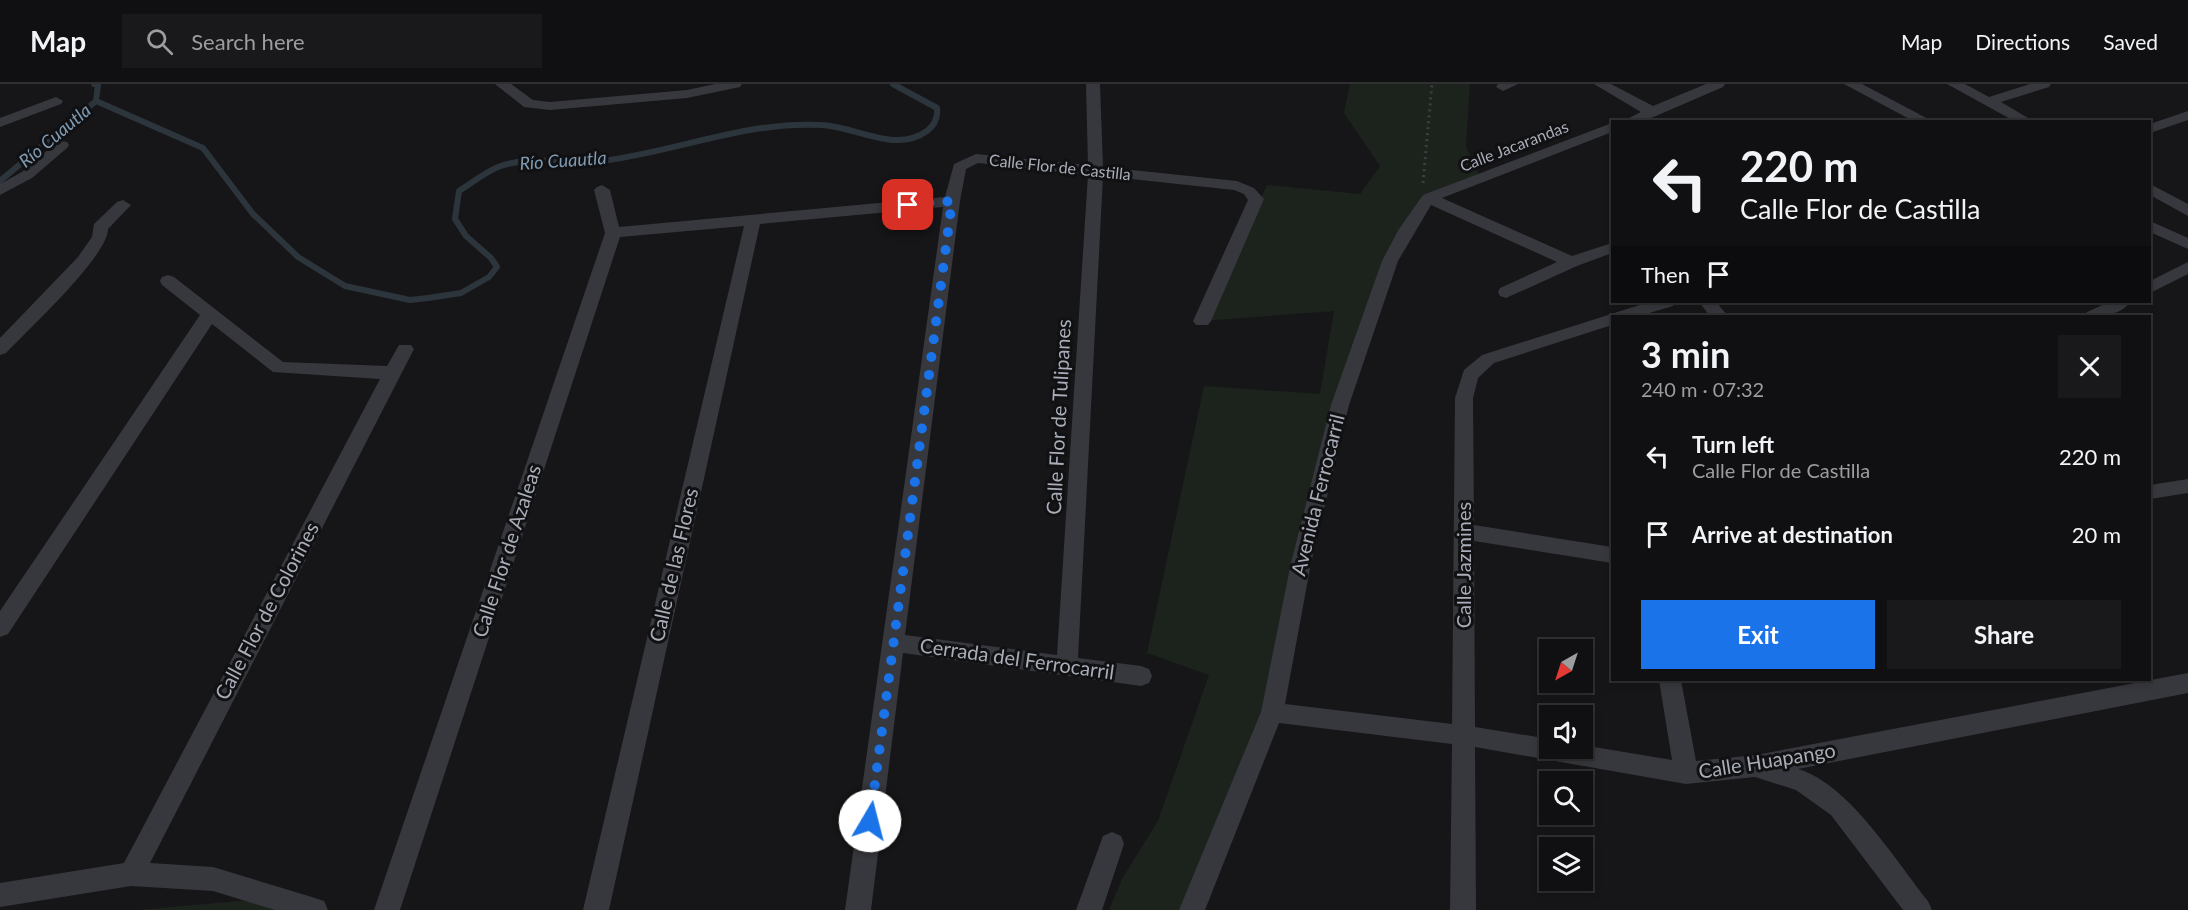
<!DOCTYPE html>
<meta charset="utf-8">
<style>
:root{--surface:#101012;--page:#19191b;--text:#f1f3f6;--muted:#9c9d9f;--line:#303032;--accent:#1a73e8}
body{margin:0;font-family:Lato,sans-serif;background:var(--page);color:var(--text);height:100vh;display:flex;flex-direction:column;font-size:22px;white-space:nowrap}
*{box-sizing:border-box;margin:0}
p{font-size:20px;color:var(--muted)}
.icon{flex:none;width:33px;height:33px;fill:none;stroke:currentColor;stroke-width:2;stroke-linecap:round;stroke-linejoin:round}
.map{position:relative;flex:1;overflow:hidden}
.drawer{position:absolute;left:1611px;top:231px;width:540px;height:366px;display:flex;flex-direction:column;background:var(--surface);border-radius:0px;box-shadow:0 3px 9px #0003,0 0 0 2px var(--line)}
.drawer>*{flex:none}
.top-card{position:absolute;left:1611px;top:36px;width:540px;height:183px;border-radius:0px;box-shadow:0 3px 9px #0003,0 0 0 2px var(--line);background:#101012;color:var(--text);overflow:hidden}
.needle{width:39px;rotate:219deg}
.buttons{position:absolute;left:1539px;top:555px;display:grid;gap:12px}
.buttons a{display:grid;place-items:center;width:54px;height:54px;border-radius:0px;background:var(--surface);box-shadow:0 3px 9px #0003,0 0 0 2px var(--line);font-size:30px}
.pin{position:absolute;display:grid;place-items:center;width:51px;height:51px;color:#fff;margin:-26px;border-radius:12px;box-shadow:0 3px 9px #0006}
.me{position:absolute;width:66px;margin:-33px;rotate:8deg;stroke-linejoin:round;filter:drop-shadow(0 0 4px #0008)}
.turn{display:flex;align-items:center;gap:21px;height:126px;padding:0 30px;font-size:27px}
.turn .icon{width:78px;height:78px;stroke-width:2.5}
.turn b{display:block;font-size:42px;line-height:51px}
.then{display:flex;align-items:center;height:57px;padding:0 30px;background:#0003;gap:12px;font-size:22px}
.round{display:grid;place-items:center;flex:none;width:63px;height:63px;border-radius:0px;background:var(--page)}
.overview{display:flex;align-items:center;justify-content:space-between;height:102px;padding:0 30px}
h1{font-size:36px;font-weight:700;line-height:45px}
.action{display:flex;gap:12px;margin-top:auto;padding:12px 30px}
.action a{flex:1;height:69px;border-radius:0px;background:var(--accent);color:#fff;font-size:24px;font-weight:700;line-height:69px;text-align:center}
.action a+a{background:var(--page);color:var(--text)}
ul{padding:0;list-style:none}
li{display:flex;align-items:center;gap:18px;height:78px;padding:0 30px}
li div{flex:1}
li b{display:block;font-size:22px}
li em{font-style:normal}
header{display:flex;align-items:center;gap:36px;box-sizing:border-box;height:84px;padding:0 30px;background:var(--surface);border-bottom:2px solid var(--line)}
header strong{font-size:28px}
nav{display:flex;gap:33px;margin-inline-start:auto;font-size:21px}
.search{width:420px;height:54px;background:var(--page);display:flex;align-items:center;gap:15px;box-sizing:border-box;padding:0 21px;border-radius:0px;color:var(--muted);font-size:22px}
.map>svg:first-child{display:block}
.green{fill:#1c231d}
.lines{fill:none;stroke-linecap:round;stroke-linejoin:round}
.stream{stroke:#2c353c;stroke-width:6}
.path{stroke:#3d3f44;stroke-width:3;stroke-dasharray:2 4;stroke-linecap:butt}
.street{fill:#37383d;fill-rule:evenodd}
.route{stroke:#1a73e8;stroke-width:10;stroke-dasharray:0 18}
.labels{text-anchor:middle;stroke-width:6;stroke-linejoin:round;paint-order:stroke}
.far-street-label{font-size:16px;fill:#a8adb8;stroke:#111113}
.far-water-label{font-size:18px;font-style:italic;fill:#7f9bb3;stroke:#111113}
.street-label{font-size:20px;fill:#a8adb8;stroke:#111113}
</style>
<header>
<strong>Map</strong>
<div class="search"><svg class="icon" aria-label="search" viewBox="0 0 24 24"><circle cx="10" cy="10" r="6"/><path d="M15 15l6 6"/></svg>Search here</div>
<nav><a>Map</a><a>Directions</a><a>Saved</a></nav>
</header>
<div class="map">
<svg width="2188" height="826" viewBox="0 0 2188 826">
<rect width="100%" height="100%" fill="#161618"/>
<path class="green" d="M1350 0H1470L1466 63 1481 94 1428 114 1407 145 1328 368 1272 628 1197 826H1109L1123 793 1158 737 1209 591 1147 569 1204 302 1320 310 1334 227 1202 237 1267 101 1360 110 1380 82 1344 29Z
M274 814 310 826H138Z"/>
<g class="lines">
<path class="stream" d="M94 0 98 1 96 17
M0 97 96 17 203 64 253 130 298 173 345 202 410 216 428 214 461 209 489 193 497 183 491 174 466 152 455 135 459 107C472 99 484 89 498 83 531 70 567 81 602 77 676 68 745 37 821 41 855 42 895 70 927 47 935 41 938 34 937 24L893 0"/>
<path class="path" d="M1423 99 1432 0"/>
<path class="street" d="M495 0H511L533 16 550 18 687 6 715 0H742L740 3 687 14 550 26 524 23Z
M1086 0H1100L1103 83 1237 97 1254 104 1264 115 1211 237 1208 241H1196L1193 237 1248 116 1244 110 1234 106 1103 92 1078 574 1141 582 1149 585 1152 592 1149 599 1141 602 903 569 871 826H845L943 123 760 140 609 826H583L744 142 620 153 400 826H374L605 149 594 106 597 103 602 101 610 106 619 143 945 113 954 80 976 70 1088 81ZM978 79 1088 91 1057 571 905 551 960 117 966 85Z
M1498 0H1518L1503 7 1496 3Z
M1594 0H1611L1653 22 1706 0H1725L1723 3 1642 38H1621L1641 28Z
M1844 0H1862L1934 38H1915Z
M1947 0H1965L1989 13 2030 0H2051L2049 3 2001 18 2035 38H2016Z
M56 13 63 17 61 20 0 43V34Z
M2188 27V36L2150 49V40Z
M1612 39V48L1442 114 1572 172 1612 159V169L1577 182 1506 214 1500 212 1498 208 1500 204 1557 178 1431 121 1398 177 1349 321 1311 479 1285 620 1452 640 1455 314 1464 286 1482 271 1649 218H1675L1673 222 1639 232H1612V241L1494 279 1478 294 1473 314 1474 441 1612 463V479L1474 457 1475 643 1550 655V664H1582V661L1672 676 1659 596H1681L1696 677 1756 671 2188 589V609L1798 685C1849 700 1895 776 1928 817L1932 826H1903L1831 731 1796 706 1755 693 1686 700 1475 663 1476 826H1450L1452 660 1279 639 1205 826H1179L1261 628 1291 479 1331 321 1382 177 1399 145 1423 111Z
M62 57 67 58 69 61 67 64 32 94 0 111V100L22 88 57 58Z
M2150 100 2188 120V132L2150 111Z
M123 116 131 121 108 145C108 172 27 247 6 269L0 271V254L78 173 92 153 94 140 117 118Z
M2150 137 2188 154V165L2150 148Z
M2188 178V190L2150 209V197Z
M168 191 174 193 283 278 387 282 399 261H411L414 265 150 779 213 783 315 814 324 817 328 826H275L213 807 131 802 0 823V799L124 779 380 295 273 288 212 240 8 550 0 553V527L200 231 162 201 160 197 162 193Z
M1699 218H1716L1728 232H1710Z
M2109 218H2130C2121 232 2100 232 2085 232L2087 228Z
M2188 395V409L2150 415V401Z
M1112 748 1121 752 1124 760 1102 826H1076L1103 752Z"/>
</g>
<g class="lines">
<path class="route" d="M870 737 952 117 908 121"/>
</g>
<g class="labels">
<g class="far-street-label">
<text transform="translate(1514 62) rotate(-21)" y="6">Calle Jacarandas</text>
<text transform="translate(1060 83) rotate(6)" y="6">Calle Flor de Castilla</text>
</g>
<g class="far-water-label">
<text transform="translate(55 52) rotate(-40)" y="6">Río Cuautla</text>
<text transform="translate(563 77) rotate(-4)" y="6">Río Cuautla</text>
</g>
<g class="street-label">
<text transform="translate(1059 333) rotate(-87)" y="7">Calle Flor de Tulipanes</text>
<text transform="translate(1318 411) rotate(-76)" y="7">Avenida Ferrocarril</text>
<text transform="translate(507 467) rotate(-72)" y="7">Calle Flor de Azaleas</text>
<text transform="translate(674 481) rotate(-77)" y="7">Calle de las Flores</text>
<text transform="translate(1464 481) rotate(-90)" y="7">Calle Jazmines</text>
<text transform="translate(267 527) rotate(-62)" y="7">Calle Flor de Colorines</text>
<text transform="translate(1017 575) rotate(8)" y="7">Cerrada del Ferrocarril</text>
<text transform="translate(1767 677) rotate(-9)" y="7">Calle Huapango</text>
</g>
</g>
</svg>
<div class="buttons">
<a><svg class="needle" viewBox="-14 -14 28 28"><path d="M0-13l5 13h-10z" fill="#e53935"/><path d="M0 13l5-13h-10z" fill="#9c9d9f"/></svg></a>
<a><svg class="icon" aria-label="sound" viewBox="0 0 24 24"><path d="M4 9h4l5-4v14l-5-4H4zM17 9q2 3 0 6"/></svg></a>
<a><svg class="icon" aria-label="search" viewBox="0 0 24 24"><circle cx="10" cy="10" r="6"/><path d="M15 15l6 6"/></svg></a>
<a><svg class="icon" aria-label="layers" viewBox="0 0 24 24"><path d="M12 4l9 5-9 5-9-5zM3 14l9 5 9-5"/></svg></a>
</div>
<div class="pin" style="left:908px;top:121px;background:#d93025"><svg class="icon" aria-label="arrive" viewBox="0 0 24 24"><path d="M6 21V4h12l-3 4 3 4H6"/></svg></div>
<svg class="me" style="left:870px;top:737px" viewBox="-20 -20 40 40"><circle r="19" fill="#fff"/><path d="M0-13L10 11 0 6-10 11z" fill="#1a73e8"/></svg>
<div class="top-card">
<div class="turn"><svg class="icon" aria-label="left" viewBox="0 0 24 24"><path d="M17 20v-9H6M10 6l-5 5 5 5"/></svg><div><b>220 m</b>Calle Flor de Castilla</div></div>
<div class="then">Then<svg class="icon" aria-label="arrive" viewBox="0 0 24 24"><path d="M6 21V4h12l-3 4 3 4H6"/></svg></div>
</div>
<section class="drawer">
<div class="overview"><div><h1>3 min</h1><p>240 m · 07:32</p></div><a class="round"><svg class="icon" aria-label="close" viewBox="0 0 24 24"><path d="M6 6l12 12M18 6L6 18"/></svg></a></div>
<ul>
<li><svg class="icon" aria-label="left" viewBox="0 0 24 24"><path d="M17 20v-9H6M10 6l-5 5 5 5"/></svg><div><b>Turn left</b><p>Calle Flor de Castilla</p></div><em>220 m</em></li>
<li><svg class="icon" aria-label="arrive" viewBox="0 0 24 24"><path d="M6 21V4h12l-3 4 3 4H6"/></svg><div><b>Arrive at destination</b></div><em>20 m</em></li>
</ul>
<div class="action"><a>Exit</a><a>Share</a></div>
</section>
</div>
